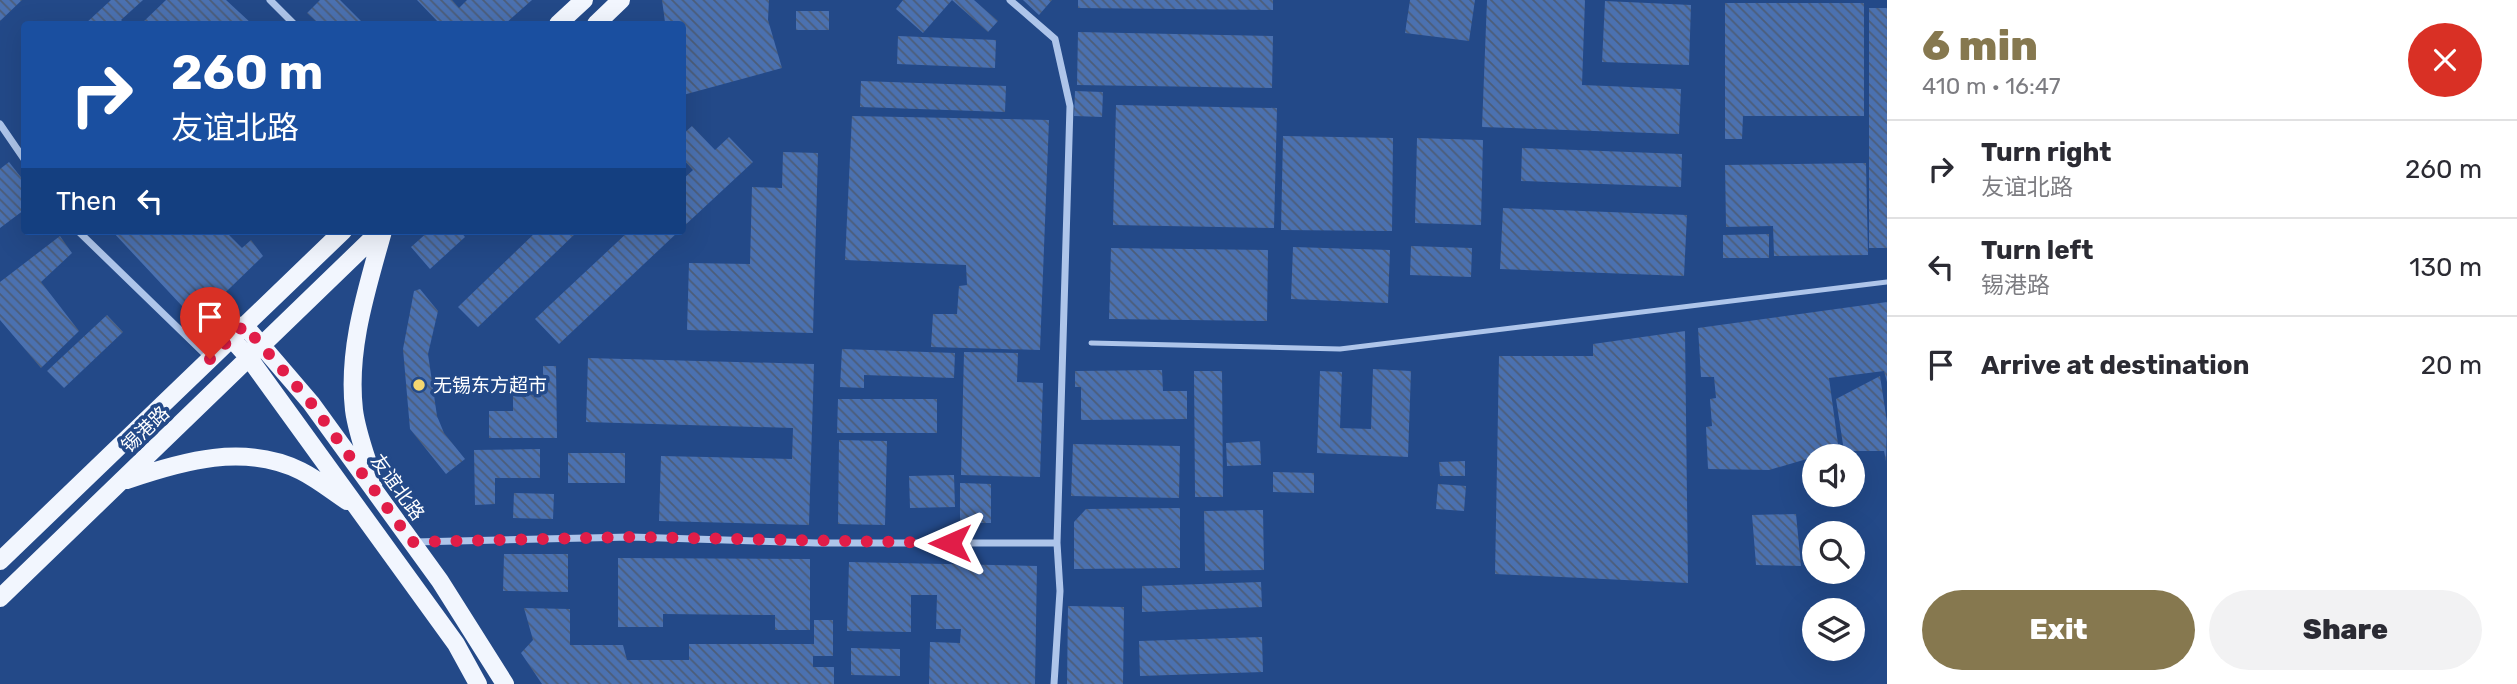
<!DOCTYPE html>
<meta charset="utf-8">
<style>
:root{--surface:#fff;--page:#f2f2f3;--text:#2b2b33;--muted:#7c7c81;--line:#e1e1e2;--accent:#86784f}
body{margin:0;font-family:Rubik,"Noto Sans SC",sans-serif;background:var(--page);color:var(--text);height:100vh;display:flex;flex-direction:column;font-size:26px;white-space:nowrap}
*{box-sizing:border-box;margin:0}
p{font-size:23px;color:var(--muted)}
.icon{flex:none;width:38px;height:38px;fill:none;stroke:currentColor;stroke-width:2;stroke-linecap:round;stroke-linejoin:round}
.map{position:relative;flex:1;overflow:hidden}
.panel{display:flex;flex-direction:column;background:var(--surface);width:630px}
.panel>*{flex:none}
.top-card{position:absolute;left:21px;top:21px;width:665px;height:214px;border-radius:7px;box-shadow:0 7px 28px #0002;background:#1a4fa0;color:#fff;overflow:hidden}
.controls{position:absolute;left:1802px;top:444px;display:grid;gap:14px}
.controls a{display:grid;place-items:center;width:63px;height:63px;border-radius:50%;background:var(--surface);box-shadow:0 7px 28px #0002;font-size:35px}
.pin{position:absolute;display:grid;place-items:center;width:60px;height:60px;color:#fff;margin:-72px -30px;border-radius:50% 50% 50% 0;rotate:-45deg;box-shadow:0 0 7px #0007}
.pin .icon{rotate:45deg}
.me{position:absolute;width:77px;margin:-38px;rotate:270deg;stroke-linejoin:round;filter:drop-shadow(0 0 5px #0008)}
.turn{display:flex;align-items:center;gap:24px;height:147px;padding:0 35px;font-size:32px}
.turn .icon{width:91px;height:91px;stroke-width:2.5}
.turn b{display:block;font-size:49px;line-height:60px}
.then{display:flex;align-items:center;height:66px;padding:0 35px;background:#0003;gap:14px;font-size:26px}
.round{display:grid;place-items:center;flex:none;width:74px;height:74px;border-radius:37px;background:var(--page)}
.overview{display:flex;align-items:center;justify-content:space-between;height:119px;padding:0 35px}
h1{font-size:42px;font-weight:800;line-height:52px;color:var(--accent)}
.primary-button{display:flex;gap:14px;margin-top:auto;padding:14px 35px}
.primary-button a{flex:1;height:80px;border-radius:42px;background:var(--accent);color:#fff;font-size:28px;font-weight:800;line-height:80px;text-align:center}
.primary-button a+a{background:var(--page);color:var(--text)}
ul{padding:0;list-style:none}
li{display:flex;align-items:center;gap:21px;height:98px;padding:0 35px;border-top:2px solid var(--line)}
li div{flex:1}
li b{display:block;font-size:26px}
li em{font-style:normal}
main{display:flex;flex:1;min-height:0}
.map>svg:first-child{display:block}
.building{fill:url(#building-back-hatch)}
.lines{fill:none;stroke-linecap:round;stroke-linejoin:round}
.service{stroke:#aec5ea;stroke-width:5}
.minor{stroke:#aec5ea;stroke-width:7}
.primary{stroke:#f2f6fe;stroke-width:18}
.route{stroke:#e11d48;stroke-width:12;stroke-dasharray:0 21.6}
.poi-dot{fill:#f5d771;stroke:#234988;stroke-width:2.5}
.labels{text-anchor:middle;stroke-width:7;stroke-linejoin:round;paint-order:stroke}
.poi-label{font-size:19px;fill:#fff;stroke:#234988;text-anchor:start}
.street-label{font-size:19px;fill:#fff;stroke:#234988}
</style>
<main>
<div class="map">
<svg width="1887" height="684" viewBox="0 0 1887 684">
<defs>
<pattern id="building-back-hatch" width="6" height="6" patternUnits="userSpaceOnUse" patternTransform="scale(1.75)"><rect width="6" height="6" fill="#4b71b0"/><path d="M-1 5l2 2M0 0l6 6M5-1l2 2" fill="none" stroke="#4c5d79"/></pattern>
</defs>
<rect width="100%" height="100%" fill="#234988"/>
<path class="building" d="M0 0H22L0 21Z
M111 0H143L121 20 125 24H85Z
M166 0H226L252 24H141Z
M320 0H340L364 24H319L307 13Z
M417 0H452L459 8 467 0H532L505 24H440Z
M662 0H769L768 20 782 68 683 95 682 24H658L665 22Z
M903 0H974L998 21 988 32 952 0 923 33 896 9Z
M1023 0H1052L1039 15Z
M1078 0H1273V10L1078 8Z
M1410 0H1475L1469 41 1405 33Z
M1487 0H1585L1582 85 1681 89 1679 134 1482 127Z
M1605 1 1691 5 1689 65 1602 62Z
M1725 3H1864V116H1743L1742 139H1725Z
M1869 8H1887V248H1869Z
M796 11H829V30H796Z
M1078 32 1273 36 1272 88 1077 85Z
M898 36 996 40 995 68 897 64Z
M861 81 1006 86 1005 112 860 107Z
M1075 91 1103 92 1102 117 1074 116Z
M1116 105 1277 108 1274 228 1113 225Z
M852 116 1049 120 1040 350 931 347 933 314H957L959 286 967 285 966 265 845 260Z
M692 126 715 150 729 137 753 162 682 228V180L693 170 682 158V135Z
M1283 136 1393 138 1392 231 1281 230Z
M1417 138 1483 140 1481 225 1415 223Z
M1522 148 1682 154 1681 187 1521 181Z
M783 152 818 153 813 333 687 330 689 263 750 264 752 187 782 188Z
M9 162 24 181V210L0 228V169Z
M1866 163 1868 255 1774 256 1773 226 1726 227 1725 165Z
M1503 208 1687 215 1684 276 1500 269Z
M112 231H225L242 248 251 240 263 256 196 321Z
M429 231H460L465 237 430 269 411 247Z
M537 231H578L478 327 458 307Z
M629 231H679L559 344 535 319Z
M1769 234V258H1723V235Z
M60 236 72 253 41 282 79 331 41 368 0 320V282Z
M1411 246 1472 248 1471 277 1410 275Z
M1293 247 1390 250 1388 303 1291 299Z
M1111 248 1268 250 1267 321 1109 319Z
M420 289 438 311 428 354 437 416 444 433 465 459 446 474 410 429 403 349 414 291Z
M1887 302V382L1884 371 1829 378 1838 444 1816 449 1817 456 1769 470 1708 469 1706 427 1712 426 1710 399 1716 398 1714 377H1701L1698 328Z
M107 315 123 332 64 388 47 371Z
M1685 331 1688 583 1495 574 1499 356H1593V344Z
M842 349 955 353 954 378 864 375V388L840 387Z
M964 352 1018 353 1017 382 1043 383 1040 477 961 475Z
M588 358 814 364 809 525 659 521 661 456 792 459 793 428 586 422Z
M543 366H556L557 438H489V411H513V396L526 397V385H543Z
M1373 369 1411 371 1408 457 1317 453 1320 371 1342 372 1340 428 1371 429Z
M1162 370 1163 391H1187V419L1081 420V387H1075V371Z
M1194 371H1222L1223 497H1195Z
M1880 376 1887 422 1886 461 1884 451H1844L1836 399Z
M838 399H937V433H837Z
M839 440 887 441 885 525 838 524Z
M1260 441 1261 465 1227 466 1226 443Z
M1073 444 1180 446 1179 498 1071 496Z
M540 449V478H495V504L475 505 474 450Z
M568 453H625V483H568Z
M1465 461V476H1440L1439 462Z
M1273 472 1314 473V493L1273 492Z
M954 475 955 507 910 508 909 476Z
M960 483 991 484V523H960Z
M1438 484 1466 486 1464 511 1436 509Z
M514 493 554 494 553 519 513 518Z
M1180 508V568L1074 569V522L1086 509Z
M1263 510 1264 570 1205 571 1204 511Z
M1796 514 1801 566 1756 565 1752 515Z
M504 554H568V592L503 591Z
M618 558 810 559V630H775V615L663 614V627H618Z
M849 562 1037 566 1035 684H929L930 642 960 643 961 629H936L937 595H911V632L847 631Z
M1261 582 1262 607 1142 612V586Z
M1068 606 1124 607 1123 684H1067Z
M524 608 570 609V645H623L627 660H689V644H814V620H833V656H813V667H834V684H542L521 653 533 640Z
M1262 637 1263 672 1140 676 1139 641Z
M851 648 900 649V676L851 675Z"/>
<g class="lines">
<path class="service" d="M1091 343 1340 349 1887 282"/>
<path class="minor" d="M270 0 294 24
M1010 0 1055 39 1070 106 1057 543 1060 591 1054 684
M0 124 24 159
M78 231 209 358
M414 542 631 537 816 543H1057"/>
<path class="primary" d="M558 24 584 0
M596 24 621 0
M244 325 311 403 440 581 505 684
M231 338 249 358 456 644 478 684
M127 480C183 461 244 443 301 471 317 479 332 491 347 501
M374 482C367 458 357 434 354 410 347 349 367 289 383 231
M0 561 343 231
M0 598 380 231"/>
</g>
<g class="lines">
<path class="route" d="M210 359 244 325 311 403 412 542 631 537 950 543"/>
</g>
<circle class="poi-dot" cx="419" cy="385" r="7"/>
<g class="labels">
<g class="poi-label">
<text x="433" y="392">无锡东方超市</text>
</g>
<g class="street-label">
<text transform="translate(145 429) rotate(-44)" y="7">锡港路</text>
<text transform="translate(398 487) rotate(54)" y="7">友谊北路</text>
</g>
</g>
</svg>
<div class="controls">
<a><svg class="icon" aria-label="sound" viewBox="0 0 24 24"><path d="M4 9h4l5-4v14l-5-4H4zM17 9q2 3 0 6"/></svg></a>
<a><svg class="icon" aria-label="search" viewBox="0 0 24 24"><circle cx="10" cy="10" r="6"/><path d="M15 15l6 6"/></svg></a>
<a><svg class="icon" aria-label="layers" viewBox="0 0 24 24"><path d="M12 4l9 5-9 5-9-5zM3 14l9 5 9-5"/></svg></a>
</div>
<div class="pin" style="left:210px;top:359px;background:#d93025"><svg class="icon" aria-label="arrive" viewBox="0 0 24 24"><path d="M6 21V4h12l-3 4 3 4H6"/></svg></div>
<svg class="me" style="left:950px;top:543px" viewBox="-20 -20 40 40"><path d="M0-17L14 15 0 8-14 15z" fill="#e11d48" stroke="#fff" stroke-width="4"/></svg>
<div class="top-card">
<div class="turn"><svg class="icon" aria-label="right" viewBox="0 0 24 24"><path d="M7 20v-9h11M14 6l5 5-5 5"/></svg><div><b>260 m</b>友谊北路</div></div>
<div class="then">Then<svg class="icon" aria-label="left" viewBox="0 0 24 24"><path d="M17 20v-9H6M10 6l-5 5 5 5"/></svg></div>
</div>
</div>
<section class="panel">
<div class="overview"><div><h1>6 min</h1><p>410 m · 16:47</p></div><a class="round" style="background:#d93025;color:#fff"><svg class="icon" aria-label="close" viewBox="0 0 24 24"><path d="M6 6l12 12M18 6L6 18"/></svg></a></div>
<ul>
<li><svg class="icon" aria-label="right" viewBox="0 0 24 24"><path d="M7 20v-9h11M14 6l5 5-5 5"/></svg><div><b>Turn right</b><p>友谊北路</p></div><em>260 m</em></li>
<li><svg class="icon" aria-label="left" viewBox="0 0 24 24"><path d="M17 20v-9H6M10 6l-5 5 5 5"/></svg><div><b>Turn left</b><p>锡港路</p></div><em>130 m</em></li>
<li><svg class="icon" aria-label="arrive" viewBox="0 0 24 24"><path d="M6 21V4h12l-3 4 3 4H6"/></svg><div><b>Arrive at destination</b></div><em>20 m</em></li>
</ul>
<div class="primary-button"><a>Exit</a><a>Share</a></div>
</section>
</main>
